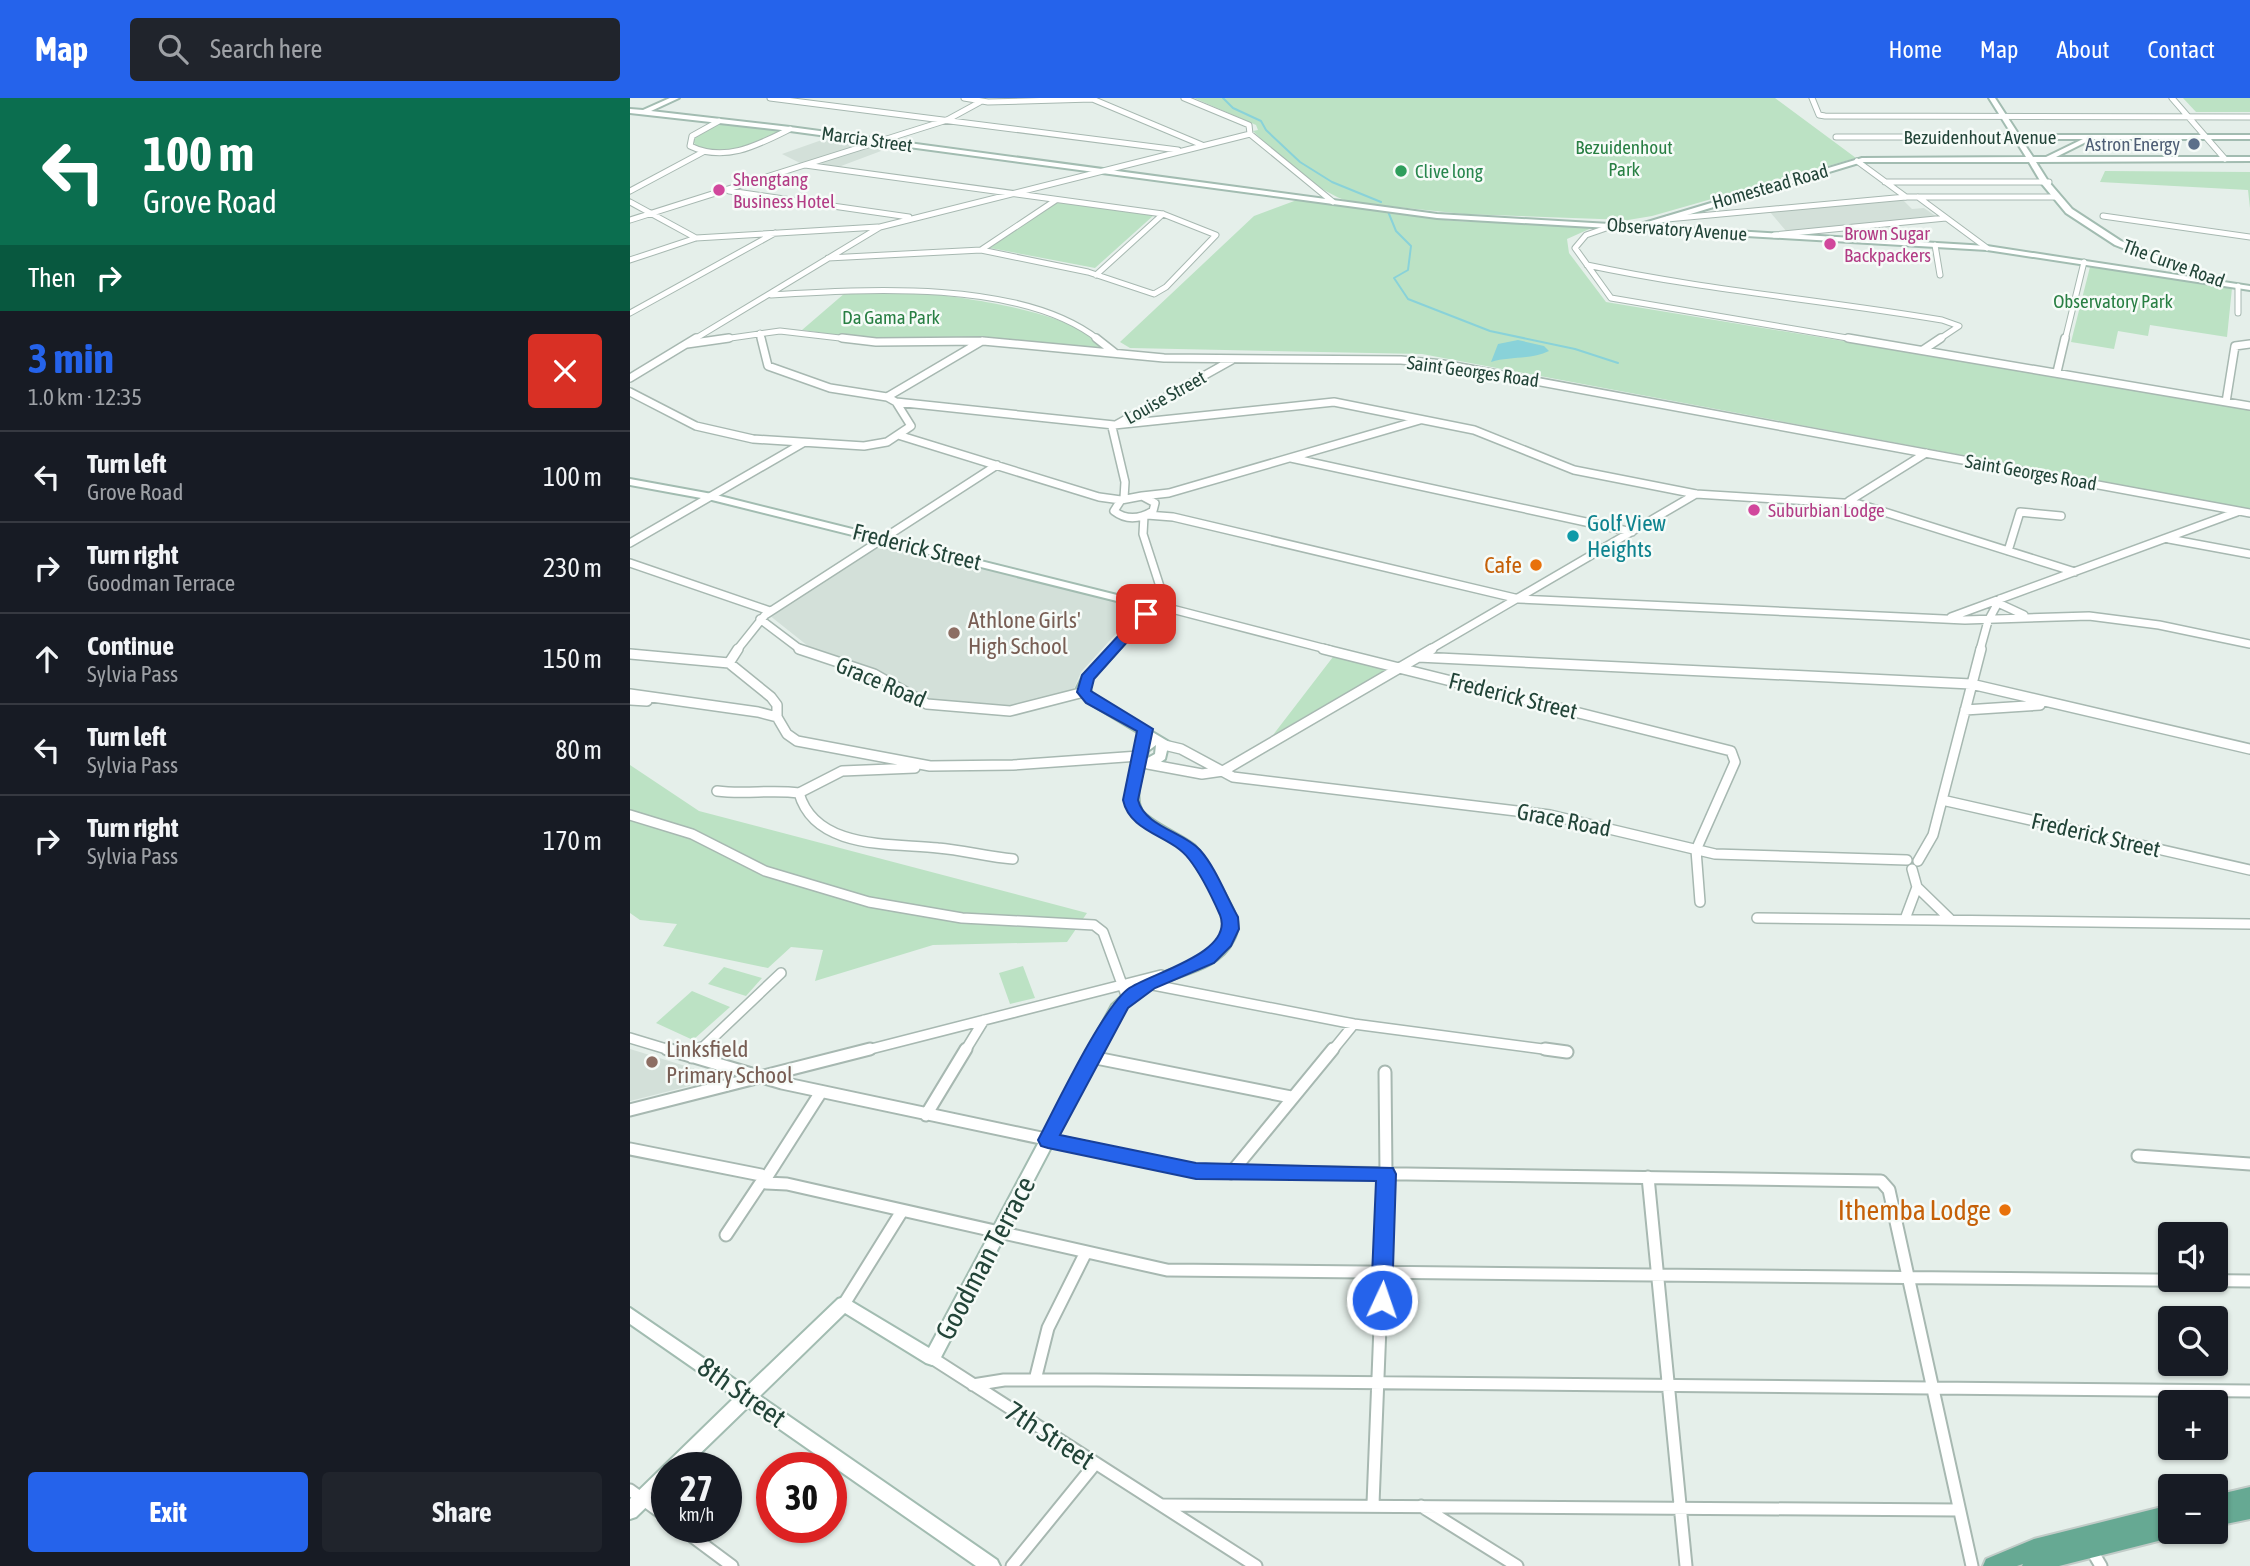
<!DOCTYPE html>
<meta charset="utf-8">
<style>
:root{--surface:#171b24;--page:#20242c;--text:#f1f3f6;--muted:#9ea1a6;--line:#363941;--accent:#2563eb}
body{margin:0;font-family:"Asap Condensed",sans-serif;background:var(--page);color:var(--text);height:100vh;display:flex;flex-direction:column;font-size:26px;white-space:nowrap}
*{box-sizing:border-box;margin:0}
p{font-size:23px;color:var(--muted)}
.icon{flex:none;width:38px;height:38px;fill:none;stroke:currentColor;stroke-width:2;stroke-linecap:round;stroke-linejoin:round}
.map{position:relative;flex:1;overflow:hidden}
.details{display:flex;flex-direction:column;background:var(--surface);width:630px}
.details>*{flex:none}
.banner{background:#0b6e4f;color:#fff;overflow:hidden}
.tools{position:absolute;left:1528px;top:1124px;display:grid;gap:14px}
.tools a{display:grid;place-items:center;width:70px;height:70px;border-radius:7px;background:var(--surface);box-shadow:0 2px 5px #0004;font-size:35px}
.speed{position:absolute;left:21px;top:1354px;display:flex;gap:14px;font-size:35px;font-weight:700;text-align:center}
.speed>*{display:grid;place-content:center;width:91px;height:91px;border-radius:50%;background:var(--surface);box-shadow:0 2px 5px #0004;line-height:1}
.speed small{font-size:18px;font-weight:400}
.speed .limit{border:10px solid #d22;background:#fff;color:#111}
.pin{position:absolute;display:grid;place-items:center;width:60px;height:60px;color:#fff;margin:-30px;border-radius:14px;box-shadow:0 4px 10px #0006}
.me{position:absolute;width:77px;margin:-38px;rotate:3deg;stroke-linejoin:round;filter:drop-shadow(0 0 5px #0008)}
.turn{display:flex;align-items:center;gap:24px;height:147px;padding:0 28px;font-size:32px}
.turn .icon{width:91px;height:91px;stroke-width:2.5}
.turn b{display:block;font-size:49px;line-height:60px}
.then{display:flex;align-items:center;height:66px;padding:0 28px;background:#0003;gap:14px;font-size:26px}
.round{display:grid;place-items:center;flex:none;width:74px;height:74px;border-radius:7px;background:var(--page)}
.summary{display:flex;align-items:center;justify-content:space-between;height:119px;padding:0 28px}
h1{font-size:42px;font-weight:700;line-height:52px;color:var(--accent)}
.button{display:flex;gap:14px;margin-top:auto;padding:14px 28px}
.button a{flex:1;height:80px;border-radius:7px;background:var(--accent);color:#fff;font-size:28px;font-weight:700;line-height:80px;text-align:center}
.button a+a{background:var(--page);color:var(--text)}
ul{padding:0;list-style:none}
li{display:flex;align-items:center;gap:21px;height:91px;padding:0 28px;border-top:2px solid var(--line)}
li div{flex:1}
li b{display:block;font-size:26px}
li em{font-style:normal}
header{display:flex;align-items:center;gap:42px;box-sizing:border-box;height:98px;padding:0 35px;background:var(--accent);color:#fff}
header strong{font-size:33px}
nav{display:flex;gap:38px;margin-inline-start:auto;font-size:24px}
.search{width:490px;height:63px;background:var(--page);display:flex;align-items:center;gap:18px;box-sizing:border-box;padding:0 24px;border-radius:7px;color:var(--muted);font-size:26px}
main{display:flex;flex:1;min-height:0}
.map>svg:first-child{display:block}
.built{fill:#d3e0d9}
.green{fill:#bce2c4}
.water{fill:#89d2d9}
.lines{fill:none;stroke-linecap:round;stroke-linejoin:round}
.stream{stroke:#89d2d9;stroke-width:2}
.street-far3-casing{stroke:#a7b8b1;stroke-width:7}
.street-far2-casing{stroke:#a7b8b1;stroke-width:10}
.street-far1-casing{stroke:#a7b8b1;stroke-width:12}
.street-casing{stroke:#a7b8b1;stroke-width:15}
.secondary-casing{stroke:#a2bcb1;stroke-width:4}
.primary-casing{stroke:#c1cbc7;stroke-width:4}
.street-far3{stroke:#fff;stroke-width:5}
.street-far2{stroke:#fff;stroke-width:7}
.street-far1{stroke:#fff;stroke-width:9}
.street{stroke:#fff;stroke-width:11}
.secondary{fill:#fff;fill-rule:evenodd}
.primary{fill:#66a993;fill-rule:evenodd}
.route{fill:#2563eb;stroke:#184099;stroke-width:2}
.service-dot{fill:#5c6f8a;stroke:#f6fbf8;stroke-width:2.5}
.leisure-dot{fill:#2e9e5b;stroke:#f6fbf8;stroke-width:2.5}
.hotel-dot{fill:#d1479c;stroke:#f6fbf8;stroke-width:2.5}
.culture-dot{fill:#0f9aa8;stroke:#f6fbf8;stroke-width:2.5}
.food-dot{fill:#e8710a;stroke:#f6fbf8;stroke-width:2.5}
.education-dot{fill:#8d6e63;stroke:#f6fbf8;stroke-width:2.5}
.labels{text-anchor:middle;stroke-width:5;stroke-linejoin:round;paint-order:stroke}
.far-street-label{font-size:19px;fill:#224438;stroke:#f6fbf8}
.far-service-label{font-size:19px;fill:#4e5e75;stroke:#f6fbf8;text-anchor:end}
.far-park-label{font-size:19px;fill:#287f43;stroke:#f6fbf8}
.far-leisure-label{font-size:19px;fill:#27864d;stroke:#f6fbf8;text-anchor:start}
.far-hotel-label{font-size:19px;fill:#b23c85;stroke:#f6fbf8;text-anchor:start}
.culture-label{font-size:23px;fill:#0d838f;stroke:#f6fbf8;text-anchor:start}
.street-label{font-size:23px;fill:#224438;stroke:#f6fbf8}
.food-label{font-size:23px;fill:#c56008;stroke:#f6fbf8;text-anchor:end}
.education-label{font-size:23px;fill:#785e54;stroke:#f6fbf8;text-anchor:start}
.near-food-label{font-size:28px;fill:#c56008;stroke:#f6fbf8;text-anchor:end}
.near-street-label{font-size:28px;fill:#224438;stroke:#f6fbf8}
</style>
<header>
<strong>Map</strong>
<div class="search"><svg class="icon" aria-label="search" viewBox="0 0 24 24"><circle cx="10" cy="10" r="6"/><path d="M15 15l6 6"/></svg>Search here</div>
<nav><a>Home</a><a>Map</a><a>About</a><a>Contact</a></nav>
</header>
<main>
<section class="details">
<div class="banner">
<div class="turn"><svg class="icon" aria-label="left" viewBox="0 0 24 24"><path d="M17 20v-9H6M10 6l-5 5 5 5"/></svg><div><b>100 m</b>Grove Road</div></div>
<div class="then">Then<svg class="icon" aria-label="right" viewBox="0 0 24 24"><path d="M7 20v-9h11M14 6l5 5-5 5"/></svg></div>
</div>
<div class="summary"><div><h1>3 min</h1><p>1.0 km · 12:35</p></div><a class="round" style="background:#d93025;color:#fff"><svg class="icon" aria-label="close" viewBox="0 0 24 24"><path d="M6 6l12 12M18 6L6 18"/></svg></a></div>
<ul>
<li><svg class="icon" aria-label="left" viewBox="0 0 24 24"><path d="M17 20v-9H6M10 6l-5 5 5 5"/></svg><div><b>Turn left</b><p>Grove Road</p></div><em>100 m</em></li>
<li><svg class="icon" aria-label="right" viewBox="0 0 24 24"><path d="M7 20v-9h11M14 6l5 5-5 5"/></svg><div><b>Turn right</b><p>Goodman Terrace</p></div><em>230 m</em></li>
<li><svg class="icon" aria-label="ahead" viewBox="0 0 24 24"><path d="M12 20V5M6 11l6-6 6 6"/></svg><div><b>Continue</b><p>Sylvia Pass</p></div><em>150 m</em></li>
<li><svg class="icon" aria-label="left" viewBox="0 0 24 24"><path d="M17 20v-9H6M10 6l-5 5 5 5"/></svg><div><b>Turn left</b><p>Sylvia Pass</p></div><em>80 m</em></li>
<li><svg class="icon" aria-label="right" viewBox="0 0 24 24"><path d="M7 20v-9h11M14 6l5 5-5 5"/></svg><div><b>Turn right</b><p>Sylvia Pass</p></div><em>170 m</em></li>
</ul>
<div class="button"><a>Exit</a><a>Share</a></div>
</section>
<div class="map">
<svg width="1620" height="1468" viewBox="0 0 1620 1468">
<rect width="100%" height="100%" fill="#e5efea"/>
<path class="built" d="M206 37 267 47 211 68 174 67 152 56Z
M1273 102 1282 111 1294 110 1307 119 1157 134 1140 114Z
M253 442 503 502 504 516 451 574 443 593 381 610 300 604 251 574 183 552 139 517Z
M0 951 88 978 83 982 0 1003Z"/>
<path class="green" d="M564 0H1145L1226 60 1022 118 998 122 834 116 719 104C680 89 652 62 623 33L628 32 626 27Z
M1553 0H1620V14H1566Z
M90 23 155 31C128 45 97 60 66 48L63 43 66 38Z
M1475 73 1620 74V110L1618 92 1470 84Z
M667 102 823 123 966 128 937 141 939 155 976 204 1620 310V411L792 256 500 250 490 244 624 118Z
M427 104 524 117 465 170 360 150Z
M1460 169 1602 190 1597 239 1520 227 1518 238 1488 233 1484 251 1441 244Z
M215 195C244 195 273 193 301 196 343 201 449 215 472 250L351 241 242 242 172 232Z
M706 555 761 569 643 637Z
M0 667 69 713 457 815 437 844 303 847 185 883 193 852 161 849 138 870 33 848 47 826 10 822 0 815Z
M393 868 405 900 380 906 369 875Z
M94 869 132 880 116 898 78 886Z
M62 893 100 909 63 942 26 925Z"/>
<path class="water" d="M888 242 914 248 919 253C901 262 880 258 861 264L868 246Z"/>
<g class="lines">
<path class="stream" d="M593 0 603 10 631 23 636 32 670 64 702 84 751 104
M757 111 766 133 781 148 778 172 764 180 778 201 860 233 945 251 988 265"/>
<defs>
<path id="street-far3" d="M140 0 548 52
M334 0 358 4 462 1
M460 0 572 47
M554 0 619 27 620 36
M1182 0 1189 17 1195 18 1620 19
M1542 0 1595 61
M89 23 62 38 60 48C95 65 128 47 160 31
M620 36 703 104
M1206 39H1388
M1227 63 1276 99
M175 67 533 116 586 137 536 189 524 196 458 174 351 152 198 160
M1255 84H1419
M0 93 73 54
M99 93 279 119
M1288 99 1357 150
M0 104 66 140
M1473 118 1620 139
M1037 121 1276 99H1427
M0 122 317 22 350 4
M985 127 956 137 945 150 981 200 1229 242
M1144 137 1316 120
M1305 147 1310 177
M351 152 426 102
M0 162 66 140 248 129
M957 167C1074 192 1194 202 1312 222L1329 228 1308 242
M466 177 533 116
M1608 188V215
M141 197C235 191 392 181 469 242
M0 215 145 135
M130 235 132 242
M63 242 250 129 620 36
M87 242 150 233 227 242
M1435 242 1454 164"/>
<path id="street-far2" d="M212 240 246 244 353 243 534 260 771 262 813 266 1620 415
M466 240 485 255
M1218 240 1620 308
M57 246 99 240
M1293 252 1311 240
M1427 274 1435 240
M0 280 66 240
M0 294 66 328 123 341 234 348 257 344 281 328 266 304 257 299 200 290 138 268 131 240
M257 299 352 243
M266 304 484 327 704 304 844 332 944 372 1066 396 1229 406 1445 474
M1596 304 1605 248 1620 246
M268 337 469 399 491 402
M661 360 1002 434
M512 398 539 395 790 322
M512 398 525 405 523 413C510 421 497 423 484 413L491 402Z
M494 400 495 384 482 329 602 262
M1219 403 1296 355
M517 417 543 419 889 501 1335 522 1459 518 1529 527 1620 546
M514 418 513 436 536 507
M1539 441 1620 456
M0 445 173 345
M1378 453 1390 414 1431 418
M0 465 140 513
M1368 505 1394 517
M538 510 700 552
M1321 519 1607 414
M130 521 171 552
M107 552 135 517 367 367
M799 552 1066 396
M1350 552 1358 523 1370 501"/>
<path id="street-far1" d="M169 551 244 576 297 606 380 613 454 594
M693 551 1101 653 1105 664 1066 752 1070 804
M0 556 99 565 141 599 147 607V619
M788 559 1341 586 1620 651
M99 565 108 551
M0 596 128 614 147 619 157 636 167 643 300 668 383 667 509 658
M0 602 17 603
M1335 612 1410 607
M534 647 551 651 603 679 920 717 1085 756 1277 762
M518 666 572 676 593 673 802 551
M285 670 212 673 169 695C185 752 261 745 308 750 333 752 358 759 383 761
M87 693C115 697 141 691 169 695
M1312 702 1620 772
M0 717 62 736 135 773 239 804 332 820 464 827 473 834 497 900
M1288 763 1303 737 1351 551
M1282 771 1287 789 1320 821
M1127 820 1620 826
M1275 821 1287 789
M518 886 724 926 928 953
M0 940 43 953
M69 953 151 875
M233 953 531 877
M335 953 354 922
M702 953 724 926"/>
<path id="street" d="M37 951 152 985 566 1073 1251 1083 1259 1092 1342 1468
M915 951 937 954
M62 959 70 951
M461 959 661 999
M0 1012 240 951
M296 1017 336 951
M0 1051 131 1077
M1508 1058 1620 1066
M601 1075 703 951
M138 1077 191 994
M1018 1079 1056 1468
M136 1085 157 1086 537 1172 1620 1183
M96 1137 130 1086
M214 1206 272 1113
M302 1260 626 1468
M405 1282 418 1230 456 1154
M343 1287 374 1282H466L1620 1293
M0 1392 37 1419
M743 1406 756 1076 755 974
M533 1407 1329 1412
M791 1408 887 1468
M51 1430 102 1468
M1461 1451 1471 1468
M382 1468 465 1366"/>
<path id="secondary" d="M40 0H49L21 13 160 29 807 116 1014 128V125L1232 60 1396 59 1359 0H1365L1389 37H1620V41H1459L1458 43 1426 59H1620V63L1406 64 1418 83 1442 111 1491 143 1568 173V177H1562L1485 147 1436 115 1412 86 1399 64H1232L1021 128 1357 148 1620 188V192L1357 152 807 120 160 33 0 15V11L13 12ZM1391 41H1453L1416 59H1403Z
M0 381 82 396 491 498 532 503 543 510 542 516 530 522 517 521 462 581 459 590 464 599 539 644 535 661 525 668H514C511 681 505 698 511 711 516 722 552 737 564 747 574 757 603 808 607 822 608 829 607 836 603 843 589 873 547 876 521 890 510 896 501 906 492 914L308 1265 302 1267 296 1265 215 1215 130 1298 367 1462 370 1468H346L118 1309 55 1370H37V1389L6 1419 0 1421V1401L105 1299 0 1226V1210L116 1289 208 1201 214 1199 299 1250 482 907C491 899 500 889 511 884 534 871 578 865 591 841 593 837 595 830 594 826 593 811 564 761 552 751 538 739 509 730 500 714 493 701 498 685 501 672 505 657 507 650 519 641L456 603 447 590 453 578 511 516 509 513 514 507 491 504 82 402 0 387ZM525 508 529 509 533 513 528 516 521 515 520 513ZM526 647 525 656 516 661 518 653Z"/>
<path id="primary" d="M1620 1389V1421L1586 1428V1397Z
M1540 1407V1433H1549L1547 1437 1540 1440 1429 1468H1392L1393 1466 1387 1468H1353L1356 1461 1404 1441Z"/>
</defs>
<use href="#street-far3" class="street-far3-casing"/>
<use href="#street-far2" class="street-far2-casing"/>
<use href="#street-far1" class="street-far1-casing"/>
<use href="#street" class="street-casing"/>
<use href="#secondary" class="secondary-casing"/>
<use href="#primary" class="primary-casing"/>
<use href="#street-far3" class="street-far3"/>
<use href="#street-far2" class="street-far2"/>
<use href="#street-far1" class="street-far1"/>
<use href="#street" class="street"/>
<use href="#secondary" class="secondary"/>
<use href="#primary" class="primary"/>
</g>
<path class="route" d="M511 513 522 516 464 581 461 593 523 631 508 702C515 729 554 734 570 752 586 770 596 798 608 819L609 831 601 848 584 865 525 890 498 910 430 1037 566 1065 763 1070 766 1076 762 1202 759 1208 752 1211 744 1208 741 1202 746 1083 566 1081 418 1050 411 1048 408 1042C426 1008 472 911 498 891 521 875 605 855 590 817 582 799 571 776 559 761 541 737 500 735 493 702L507 633 456 605 447 594 452 577Z"/>
<circle class="service-dot" cx="1564" cy="46" r="7"/>
<circle class="leisure-dot" cx="771" cy="73" r="7"/>
<g class="hotel-dot">
<circle cx="89" cy="92" r="7"/>
<circle cx="1200" cy="146" r="7"/>
<circle cx="1124" cy="412" r="7"/>
</g>
<circle class="culture-dot" cx="943" cy="438" r="7"/>
<g class="food-dot">
<circle cx="906" cy="467" r="7"/>
<circle cx="1375" cy="1112" r="7"/>
</g>
<g class="education-dot">
<circle cx="324" cy="535" r="7"/>
<circle cx="22" cy="964" r="7"/>
</g>
<g class="labels">
<g class="far-street-label">
<text x="1350" y="46">Bezuidenhout Avenue</text>
<text transform="translate(237 41) rotate(8)" y="7">Marcia Street</text>
<text transform="translate(1140 88) rotate(-16)" y="7">Homestead Road</text>
<text transform="translate(1047 131) rotate(4)" y="7">Observatory Avenue</text>
<text transform="translate(1544 165) rotate(20)" y="7">The Curve Road</text>
<text transform="translate(843 273) rotate(8)" y="7">Saint Georges Road</text>
<text transform="translate(535 299) rotate(-29)" y="7">Louise Street</text>
<text transform="translate(1401 374) rotate(10)" y="7">Saint Georges Road</text>
</g>
<g class="far-service-label">
<text x="1550" y="53">Astron Energy</text>
</g>
<g class="far-park-label">
<text x="994" y="56">Bezuidenhout<tspan x="994" dy="22">Park</tspan></text>
<text x="1483" y="210">Observatory Park</text>
<text x="261" y="226">Da Gama Park</text>
</g>
<g class="far-leisure-label">
<text x="785" y="80">Clive long</text>
</g>
<g class="far-hotel-label">
<text x="103" y="88">Shengtang<tspan x="103" dy="22">Business Hotel</tspan></text>
<text x="1214" y="142">Brown Sugar<tspan x="1214" dy="22">Backpackers</tspan></text>
<text x="1138" y="419">Suburbian Lodge</text>
</g>
<g class="culture-label">
<text x="957" y="433">Golf View<tspan x="957" dy="26">Heights</tspan></text>
</g>
<g class="street-label">
<text transform="translate(287 449) rotate(14)" y="8">Frederick Street</text>
<text transform="translate(251 584) rotate(23)" y="8">Grace Road</text>
<text transform="translate(883 598) rotate(14)" y="8">Frederick Street</text>
<text transform="translate(934 722) rotate(11)" y="8">Grace Road</text>
<text transform="translate(1466 737) rotate(13)" y="8">Frederick Street</text>
</g>
<g class="food-label">
<text x="892" y="475">Cafe</text>
</g>
<g class="education-label">
<text x="338" y="530">Athlone Girls'<tspan x="338" dy="26">High School</tspan></text>
<text x="36" y="959">Linksfield<tspan x="36" dy="26">Primary School</tspan></text>
</g>
<g class="near-food-label">
<text x="1361" y="1122">Ithemba Lodge</text>
</g>
<g class="near-street-label">
<text transform="translate(355 1160) rotate(-62)" y="10">Goodman Terrace</text>
<text transform="translate(112 1294) rotate(35)" y="10">8th Street</text>
<text transform="translate(420 1337) rotate(33)" y="10">7th Street</text>
</g>
</g>
</svg>
<div class="tools">
<a><svg class="icon" aria-label="sound" viewBox="0 0 24 24"><path d="M4 9h4l5-4v14l-5-4H4zM17 9q2 3 0 6"/></svg></a>
<a><svg class="icon" aria-label="search" viewBox="0 0 24 24"><circle cx="10" cy="10" r="6"/><path d="M15 15l6 6"/></svg></a>
<a>+</a>
<a>−</a>
</div>
<div class="speed"><div>27<small>km/h</small></div><div class="limit">30</div></div>
<div class="pin" style="left:516px;top:516px;background:#d93025"><svg class="icon" aria-label="arrive" viewBox="0 0 24 24"><path d="M6 21V4h12l-3 4 3 4H6"/></svg></div>
<svg class="me" style="left:752px;top:1202px" viewBox="-20 -20 40 40"><circle r="17" fill="#2563eb" stroke="#fff" stroke-width="3"/><path d="M0-11L8 9 0 5-8 9z" fill="#fff"/></svg>
</div>
</main>
